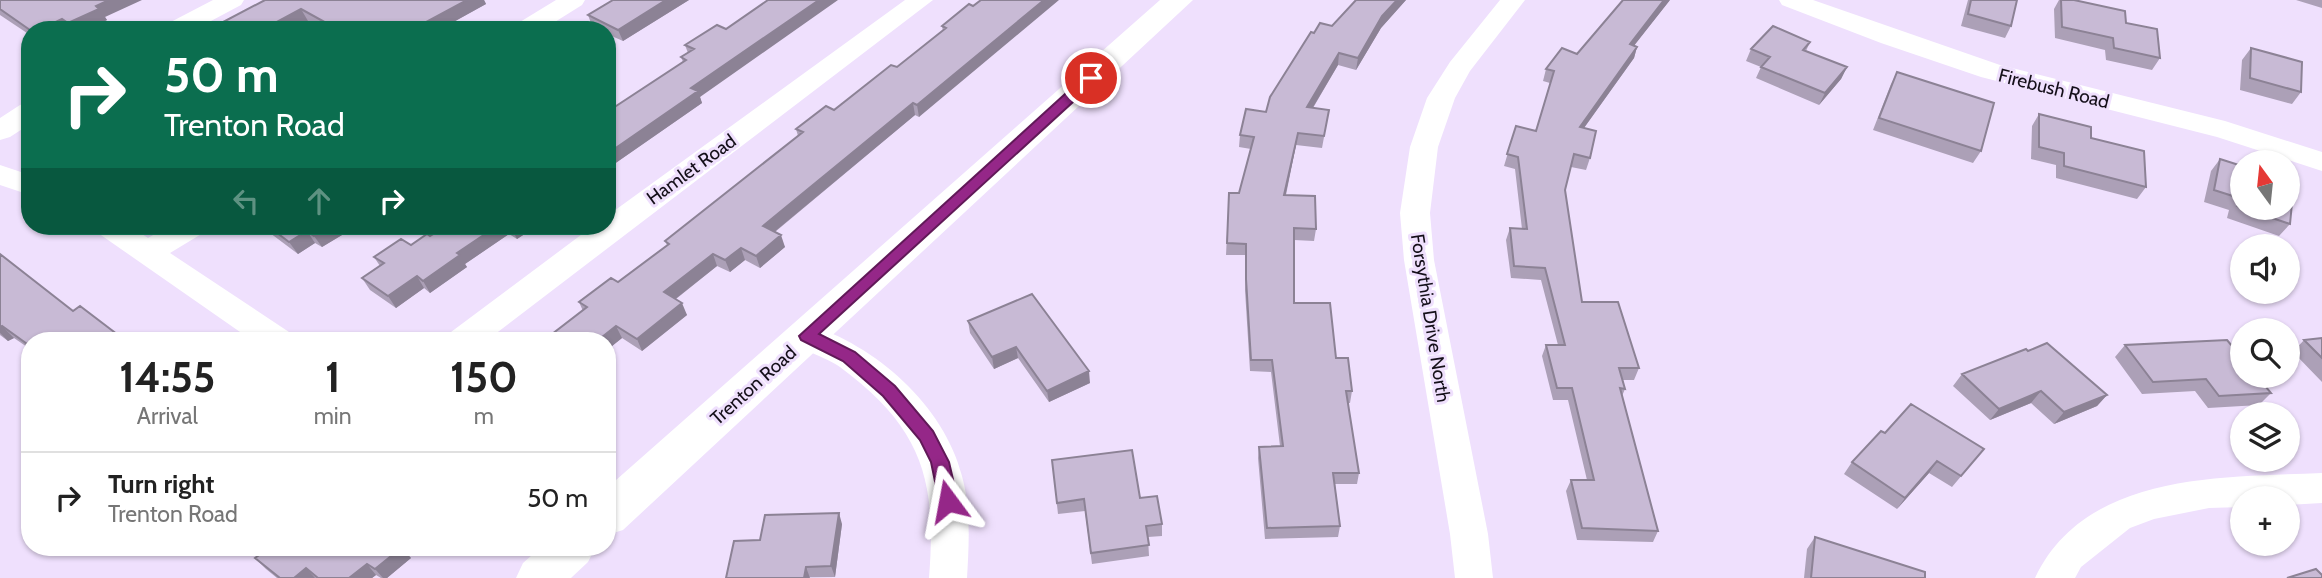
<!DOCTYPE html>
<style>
:root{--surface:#fff;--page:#f6f6f6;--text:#222;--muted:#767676;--line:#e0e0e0}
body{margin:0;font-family:Cabin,sans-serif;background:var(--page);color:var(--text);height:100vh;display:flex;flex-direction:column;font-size:26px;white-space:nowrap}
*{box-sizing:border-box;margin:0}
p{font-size:23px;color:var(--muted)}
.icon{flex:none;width:38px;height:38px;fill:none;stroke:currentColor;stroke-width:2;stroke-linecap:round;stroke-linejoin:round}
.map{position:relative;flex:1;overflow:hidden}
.panel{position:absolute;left:21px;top:332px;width:595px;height:224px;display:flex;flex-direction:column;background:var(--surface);border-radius:28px;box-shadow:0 2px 5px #0004}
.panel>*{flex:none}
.banner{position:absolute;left:21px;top:21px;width:595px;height:214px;border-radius:28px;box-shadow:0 2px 5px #0004;background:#0b6e4f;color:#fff;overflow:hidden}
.needle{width:46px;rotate:345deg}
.controls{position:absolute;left:2230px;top:150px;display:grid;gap:14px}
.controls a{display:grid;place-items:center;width:70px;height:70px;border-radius:50%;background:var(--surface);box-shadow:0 2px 5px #0004;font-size:35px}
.pin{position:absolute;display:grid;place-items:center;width:60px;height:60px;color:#fff;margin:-30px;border:4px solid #fff;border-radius:50%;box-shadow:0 2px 7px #0007}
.me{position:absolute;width:77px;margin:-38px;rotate:347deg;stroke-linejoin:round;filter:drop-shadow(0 0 5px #0008)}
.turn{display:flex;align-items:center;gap:24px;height:147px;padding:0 28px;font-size:32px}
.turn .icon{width:91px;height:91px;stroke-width:2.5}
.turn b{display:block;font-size:49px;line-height:60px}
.lanes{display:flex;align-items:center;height:66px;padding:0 28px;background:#0003;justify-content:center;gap:35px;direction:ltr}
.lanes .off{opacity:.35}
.eta{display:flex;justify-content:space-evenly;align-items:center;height:119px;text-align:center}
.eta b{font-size:42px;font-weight:700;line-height:49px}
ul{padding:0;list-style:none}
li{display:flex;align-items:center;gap:21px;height:91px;padding:0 28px;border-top:2px solid var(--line)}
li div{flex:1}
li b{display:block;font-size:26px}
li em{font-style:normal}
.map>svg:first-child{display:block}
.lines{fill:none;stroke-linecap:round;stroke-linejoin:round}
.street{fill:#fff;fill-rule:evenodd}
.secondary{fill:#fff;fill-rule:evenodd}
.wall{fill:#aca0b7}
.shaded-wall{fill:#8c8295}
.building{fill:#c8bad5;stroke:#8c8295;stroke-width:2}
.route{fill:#952788;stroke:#611958;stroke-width:2}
.labels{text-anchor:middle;stroke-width:6;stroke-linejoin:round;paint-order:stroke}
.street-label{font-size:19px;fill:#140f19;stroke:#efe0fd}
</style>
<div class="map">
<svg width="2322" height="578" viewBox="0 0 2322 578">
<rect width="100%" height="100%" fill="#efe0fd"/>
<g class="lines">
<path class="street" d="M213 0H244L241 5 194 30H161L165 25Z
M556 0H585L582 5 542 30H511L515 25Z
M905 0H933L486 341H447L451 332 593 226H607V216Z
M1500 0H1525L1470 71 1455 98 1438 147 1430 213 1434 260 1488 534 1493 578H1455L1450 534 1404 260 1400 213 1410 147 1427 98 1450 62Z
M1779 0H1813L2000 65 2225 121 2322 152V171L2217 137 1981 77 1881 43 1782 5Z
M30 102V124L10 137 0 140V118L20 105Z
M0 165 30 175V195L0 185Z
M94 226H130L148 238 169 226H207L203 233 170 253 289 332 293 341H253L98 233Z
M807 324C875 345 944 405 962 476 971 509 969 544 967 578H929C937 479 922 428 840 367 825 356 800 352 791 336L795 327Z
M2322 473V503L2287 505V499H2242V507L2209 508 2154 519 2130 528 2081 567 2075 578H2035C2085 472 2222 477 2322 473Z"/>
<path class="secondary" d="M1160 0H1193L623 530 607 535V488Z
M540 548H595L588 562 571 578H516L523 563Z"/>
</g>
<path class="wall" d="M0 0 105 17 107 20 87 30H30V35L0 15Z
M265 0H484L486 4 439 30H324L308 21 291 30H208Z
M613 0H689L623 41 607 34V30H599L592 26 588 15Z
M1356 0H1406L1381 28 1356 70 1338 65 1313 108 1329 110 1322 148 1296 145 1286 195 1316 229 1314 241 1294 240V303L1336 358 1352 391 1350 403H1348L1359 473 1357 484H1335L1340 526 1338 537 1265 539 1258 458 1259 447 1280 446 1271 372 1250 371 1245 290 1246 255H1226L1229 193H1239L1251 149 1239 147 1240 135 1266 112 1314 33 1332 26Z
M1670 0 1634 45 1637 47 1634 58 1584 128 1590 158 1586 170 1571 167 1565 190 1582 302 1639 368 1634 380H1623L1625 389 1622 396 1658 531 1653 542 1577 540 1566 491 1571 480H1587L1568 400H1553L1542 356 1546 345H1558L1541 280 1511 278 1506 240 1510 228 1522 229 1515 169 1504 166 1516 126 1536 131 1550 83 1543 81 1546 69 1577 54Z
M1968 0H2017L2011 26 2005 38 1961 26Z
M2059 0H2074L2126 23 2160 58 2152 70 2106 60 2105 50 2055 38 2054 9Z
M2296 0H2322V8Z
M969 4 919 117 915 115 775 232 785 247 760 268 745 260 730 272 717 266 676 299 687 315 642 351 622 338 607 350V341L583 311 579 302 618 282 667 245 665 241 798 136 796 129 834 110 897 67 943 31 942 26Z
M726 29 700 97 702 103 607 169V112L683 62 681 57 688 53 685 45Z
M1810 42 1806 51 1847 67 1841 79 1819 105 1756 78 1761 67 1746 61 1751 49Z
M2251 48 2301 92 2292 104 2240 90 2242 60Z
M1897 72 1981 151 1973 163 1873 130 1891 84Z
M2039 114 2091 138 2146 187 2137 199 2056 178V165L2031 159 2032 126Z
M2220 159 2290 224 2279 236 2227 218 2229 210 2204 202 2211 171Z
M265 226H357L322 247 315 243 298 254 270 233Z
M446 226H537L517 239 509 234 465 264 467 267 430 293 424 288 396 308 370 290 362 278 380 266 374 257 411 245 430 236Z
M0 254 30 341V349L14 338 8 341 0 335Z
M968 321 1090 383 1049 402 1018 358 994 369 970 333Z
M2322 338V382L2293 352 2304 340Z
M2125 345 2271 393 2259 405 2208 408 2195 391 2142 394 2115 357Z
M1962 374 2107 395 2097 406 2054 424 2031 403 1990 420 1953 386Z
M1885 433 1984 449 1952 487 1929 473 1897 509 1844 474 1852 462Z
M1052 460 1140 498 1162 524V536L1148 537 1149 556 1092 564 1085 511 1058 514Z
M842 524 835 577 726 578 760 540Z
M1815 537 1925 578H1804L1807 549Z
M266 548H403L411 558 387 578H381L376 575 372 578H277L266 569 255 558 267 549Z"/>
<path class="shaded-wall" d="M109 0H142L105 17 107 20 87 30H73L68 23 96 6Z
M467 0H484L486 4 439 30H416L415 28Z
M666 0H689L623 41 618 30Z
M819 0H838L700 97 702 103 607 169V154L691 88Z
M1044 0H1059L919 117 917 105Z
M1397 0H1406L1381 28 1356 70 1358 58 1382 16Z
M1664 0H1670L1626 56 1630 44Z
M301 9 308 21 291 30H262Z
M62 19 70 30H39Z
M1637 47 1634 58 1576 139 1580 127Z
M1339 53 1338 65 1306 119 1307 107Z
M1847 67 1841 79 1819 105 1825 93Z
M913 103 915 115 767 238 763 226Z
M1298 133 1296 145 1283 207 1284 195Z
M330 226H357L322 247 314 236Z
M497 226H505L509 234 465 264 467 267 430 293 423 281 457 253Z
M513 226H537L517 239 511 227Z
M307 231 315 243 298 254 289 242Z
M781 235 785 247 760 268 756 256Z
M741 248 745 260 730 272 725 260Z
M713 254 717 266 669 304 664 292Z
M417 276 424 288 396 308 388 296Z
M682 303 687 315 642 351 637 339Z
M2 326 14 338 8 341 0 333V327Z
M616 326 622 338 607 350V341H597Z
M1016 347 1018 358 994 369 992 357Z
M1089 371 1090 383 1049 402 1047 391Z
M2041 391 2031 403 1990 420 1999 409Z
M2107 395 2097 406 2054 424 2064 412Z
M1937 461 1929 473 1897 509 1905 498Z
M839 513 842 524 835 577 831 566Z
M401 548 411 558 387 578H383L375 569Z
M367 564 376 575 372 578H349Z
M806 567 810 578H804Z
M306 568 315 578H294Z"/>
<path class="building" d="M0 0H109L96 6 99 9 68 23 62 19 39 30H30L0 9Z
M265 0H467L415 28 419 30H339L301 9 262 30H208Z
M613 0H666L618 30 588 15Z
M768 0H819L691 88 698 91 607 154V112L686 60 681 57 694 49 685 45 717 25 726 29Z
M981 0H1044L917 105 913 103 763 226 781 235 756 256 741 248 725 260 713 254 664 292 682 303 637 339 616 326 597 341H543L587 307 579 302 611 278 618 282 669 244 665 241 803 132 796 129 826 106 834 110 891 65 897 67 946 28 942 26 969 4 973 6Z
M1356 0H1397L1382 16 1358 58 1339 53 1307 107 1329 110 1324 136 1298 133 1284 195 1315 196 1316 229 1294 228V303H1330L1336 358H1348L1352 391H1346L1359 473H1333L1340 526 1267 528 1259 447 1283 446 1272 360H1251L1246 279V244L1227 243 1229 193H1239L1254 137 1240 135 1246 109 1266 112 1270 97 1311 32 1314 33 1320 23 1332 26Z
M1623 0H1664L1630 44 1637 47 1580 127 1596 131 1590 158 1574 154 1565 190 1582 302H1618L1639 368H1619L1625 389 1620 388 1658 531 1582 528 1571 480H1594L1572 388H1557L1546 345H1565L1545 268 1514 266 1510 228 1527 229 1518 157 1507 154 1516 126 1536 131 1554 71 1546 69 1562 48 1577 54Z
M1971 0H2017L2011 26 1968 14Z
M2061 0H2074L2125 11 2126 23 2157 29 2160 58 2114 48 2113 38 2062 27Z
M1773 26 1810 42 1803 50 1847 67 1825 93 1761 67 1770 57 1751 49Z
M2251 48 2302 62 2301 92 2250 78Z
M1897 72 1994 103 1981 151 1879 118Z
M2039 114 2091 127V138L2144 151 2146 187 2064 166V153L2039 147Z
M2220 159 2242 166V208L2237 206 2239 198 2214 190Z
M2287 191 2293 193 2290 224 2243 208H2287Z
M268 226H330L314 236 307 231 289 242Z
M446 226H497L457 253 460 255 423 281 417 276 388 296 362 278 384 263 374 257 401 239 411 245 427 234 430 236Z
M0 254 73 311 80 306 126 341H30V346L2 326 0 327Z
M1032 294 1089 371 1047 391 1016 347 992 357 968 321Z
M2322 338V358L2304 340Z
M2227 340 2242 358V376H2257L2271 393 2219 396 2206 379 2153 382 2125 345Z
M2047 343 2107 395 2064 412 2041 391 1999 409 1962 374 2026 349 2028 351Z
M1911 404 1984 449 1961 476 1937 461 1905 498 1852 462 1881 431 1885 433Z
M1132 450 1140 498 1157 496 1162 524 1146 526 1149 545 1091 553 1084 499 1057 503 1052 460Z
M839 513 831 566 806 567 804 578H726L734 541 760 540 765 515Z
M1815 537 1925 572V578H1811Z
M269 548H401L375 569 367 564 349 578H318L306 568 294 578H280L255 558Z
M2316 569 2322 575V578H2287Z"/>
<path class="route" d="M1091 74 1096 75V81L819 334 855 352 895 386 933 431 949 462 958 501 955 506 948 508 942 506 939 501 931 462 920 440 883 396 843 361 801 340 799 336 1086 75Z"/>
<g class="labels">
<g class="street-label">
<text transform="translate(2054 88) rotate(14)" y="7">Firebush Road</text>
<text transform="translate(691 169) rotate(-36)" y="7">Hamlet Road</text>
<text transform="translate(1431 318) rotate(81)" y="7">Forsythia Drive North</text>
<text transform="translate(753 385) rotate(-42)" y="7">Trenton Road</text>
</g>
</g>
</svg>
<div class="controls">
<a><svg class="needle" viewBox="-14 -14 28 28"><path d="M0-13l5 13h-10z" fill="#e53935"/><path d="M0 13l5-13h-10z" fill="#767676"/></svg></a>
<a><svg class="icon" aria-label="sound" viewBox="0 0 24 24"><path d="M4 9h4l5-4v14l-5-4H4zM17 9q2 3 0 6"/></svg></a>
<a><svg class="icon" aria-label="search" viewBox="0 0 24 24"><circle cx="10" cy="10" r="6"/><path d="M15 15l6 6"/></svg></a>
<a><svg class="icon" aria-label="layers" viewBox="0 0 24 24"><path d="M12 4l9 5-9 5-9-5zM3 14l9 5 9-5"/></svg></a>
<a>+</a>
</div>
<div class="pin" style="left:1091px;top:78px;background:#d93025"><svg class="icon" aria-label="arrive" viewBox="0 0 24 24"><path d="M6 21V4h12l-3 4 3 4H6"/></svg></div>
<svg class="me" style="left:948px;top:501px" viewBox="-20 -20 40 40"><path d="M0-17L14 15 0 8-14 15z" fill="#952788" stroke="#fff" stroke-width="4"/></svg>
<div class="banner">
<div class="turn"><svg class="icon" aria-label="right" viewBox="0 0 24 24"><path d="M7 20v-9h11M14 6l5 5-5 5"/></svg><div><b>50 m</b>Trenton Road</div></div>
<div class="lanes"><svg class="icon off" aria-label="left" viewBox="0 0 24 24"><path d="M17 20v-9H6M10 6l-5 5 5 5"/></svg><svg class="icon off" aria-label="ahead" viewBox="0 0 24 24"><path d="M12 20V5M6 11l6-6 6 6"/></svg><svg class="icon" aria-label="right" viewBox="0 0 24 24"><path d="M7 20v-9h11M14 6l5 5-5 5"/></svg></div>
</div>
<section class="panel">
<div class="eta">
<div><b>14:55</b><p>Arrival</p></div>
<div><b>1</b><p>min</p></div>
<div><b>150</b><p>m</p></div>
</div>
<ul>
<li><svg class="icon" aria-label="right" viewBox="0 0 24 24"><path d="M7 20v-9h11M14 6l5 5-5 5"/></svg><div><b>Turn right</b><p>Trenton Road</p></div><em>50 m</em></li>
</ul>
</section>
</div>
